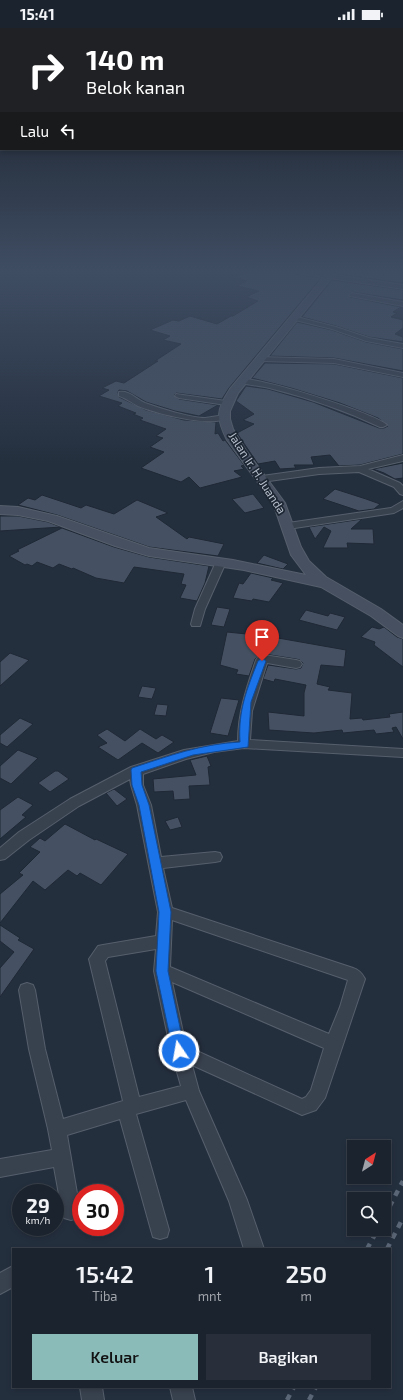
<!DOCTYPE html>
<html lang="id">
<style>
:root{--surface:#1b232e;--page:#282f3a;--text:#f1f3f6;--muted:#a0a4aa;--line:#39404a;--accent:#8bbbb9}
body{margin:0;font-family:"Exo 2",sans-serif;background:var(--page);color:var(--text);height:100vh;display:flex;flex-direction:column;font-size:15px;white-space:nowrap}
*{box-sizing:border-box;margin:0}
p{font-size:13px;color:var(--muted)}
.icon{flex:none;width:22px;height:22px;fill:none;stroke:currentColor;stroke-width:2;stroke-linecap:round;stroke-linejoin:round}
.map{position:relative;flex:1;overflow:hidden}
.panel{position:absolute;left:12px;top:1220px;width:379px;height:140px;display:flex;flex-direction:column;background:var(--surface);border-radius:0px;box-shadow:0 2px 6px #0003,0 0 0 1px var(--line)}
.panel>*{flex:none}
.top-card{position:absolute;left:0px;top:0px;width:403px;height:122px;box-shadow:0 2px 6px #0003,0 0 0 1px var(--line);background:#202124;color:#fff;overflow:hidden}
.needle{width:26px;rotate:36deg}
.controls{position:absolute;left:347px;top:1112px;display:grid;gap:8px}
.controls a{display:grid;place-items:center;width:44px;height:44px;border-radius:0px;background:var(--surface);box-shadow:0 2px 6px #0003,0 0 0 1px var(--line);font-size:20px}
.speed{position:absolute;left:12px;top:1156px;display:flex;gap:8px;font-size:20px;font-weight:700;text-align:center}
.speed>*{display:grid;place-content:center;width:52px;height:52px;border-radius:50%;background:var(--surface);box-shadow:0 2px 6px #0003,0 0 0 1px var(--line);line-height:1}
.speed small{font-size:10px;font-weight:400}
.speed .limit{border:6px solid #d22;background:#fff;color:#111}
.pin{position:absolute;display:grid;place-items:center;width:34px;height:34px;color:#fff;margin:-41px -17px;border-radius:50% 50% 50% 0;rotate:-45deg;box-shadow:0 0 4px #0007}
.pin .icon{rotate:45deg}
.me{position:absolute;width:44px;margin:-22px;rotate:348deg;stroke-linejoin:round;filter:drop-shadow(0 0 3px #0008)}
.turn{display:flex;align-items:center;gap:14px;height:84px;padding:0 20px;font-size:18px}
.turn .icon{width:52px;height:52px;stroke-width:2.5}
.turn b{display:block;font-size:28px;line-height:34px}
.then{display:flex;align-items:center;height:38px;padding:0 20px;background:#0003;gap:8px;font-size:15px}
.eta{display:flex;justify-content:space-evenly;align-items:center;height:68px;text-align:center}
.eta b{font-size:24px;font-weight:600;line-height:28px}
.button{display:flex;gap:8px;margin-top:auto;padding:8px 20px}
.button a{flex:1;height:46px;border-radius:0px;background:var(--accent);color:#111;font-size:16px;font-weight:600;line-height:46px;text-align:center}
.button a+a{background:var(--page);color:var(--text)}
.status{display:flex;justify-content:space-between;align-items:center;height:28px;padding:0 20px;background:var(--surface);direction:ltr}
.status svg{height:11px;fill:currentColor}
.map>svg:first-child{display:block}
.building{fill:#455162;stroke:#1f2835}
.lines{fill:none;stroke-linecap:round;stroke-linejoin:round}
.street-casing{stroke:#565f6c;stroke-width:2}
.secondary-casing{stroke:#565f6c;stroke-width:2}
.street{fill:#38414e;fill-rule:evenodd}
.secondary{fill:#465061;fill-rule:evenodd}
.rail{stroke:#5a6575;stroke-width:4.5;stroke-dasharray:6 6;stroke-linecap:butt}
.route{fill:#1a73e8;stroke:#114b97}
.labels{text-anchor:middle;stroke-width:3.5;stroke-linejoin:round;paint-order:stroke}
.far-street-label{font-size:12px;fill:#b4bcc9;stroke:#1d2633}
</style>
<div class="status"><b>15:41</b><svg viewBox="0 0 49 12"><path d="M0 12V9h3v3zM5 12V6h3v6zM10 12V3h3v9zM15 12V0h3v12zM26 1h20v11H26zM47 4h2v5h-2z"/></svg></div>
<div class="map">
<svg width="403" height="1372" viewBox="0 0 403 1372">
<rect width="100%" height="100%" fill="#242f3e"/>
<path class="building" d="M249 243H292L296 246 321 250 229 360 222 371 176 365 174 367 179 371 218 377 199 388 175 383 146 374 127 363 119 362 118 364 119 369 146 382 184 392 216 394 215 406 218 405 223 413 225 412 244 437 241 438 244 441 234 443 242 449 200 460 189 449 181 454 141 440 164 424 150 419 163 410 156 408 166 401 140 392 143 390 133 386 136 385 118 378 122 375 99 368 109 362 102 360 116 353 124 355 158 333H155L181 316 163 312 170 308 150 302 173 292 179 293 190 288 217 296 231 288H233L258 273 246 269 259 263 237 258 247 253 236 249Z
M338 243H403V255L337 246Z
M332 252 403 262V272L352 264 348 267 350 269 401 279 393 284 397 285 391 289 403 292V300L395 306 403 309V314L369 309 336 298 302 289Z
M297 294 332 302 366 314 403 321V343L334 330 270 328Z
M265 335 334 336 403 350V426L360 437 339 438 330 427 311 429 314 437H294L296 440 280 441 275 433 258 436 237 405 254 396 243 392 254 386 236 373 246 358 268 361 313 374 379 400H384L388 398 378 390 340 375 291 360 252 350Z
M403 435V450L395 451 384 445 373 441Z
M335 461 366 471 380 476 374 481 359 483 323 471Z
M253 466 264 480 245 485 232 471Z
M42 467 81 480 86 477 114 486 137 472 168 485 156 489 187 511 189 509 224 516 218 528 149 519 57 487 18 477 28 470 35 472Z
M0 488H18L48 494 61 499 0 503Z
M362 491 351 501H373L374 516 347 515 348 520H323L331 503 324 499 315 511 309 499Z
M62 500 114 519 149 529 209 538 205 555 197 573 180 570 186 557 181 556 184 546 134 539 124 555 96 550 73 540 72 541 59 536 53 540 37 534 32 538 27 536 25 537 9 528 19 523 17 522Z
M264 527 269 529 288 536 283 541 257 535Z
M251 545 273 550 271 552 283 555 269 574 253 571 252 573 233 570 239 555 243 556Z
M217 579 230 581 224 599 211 597Z
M306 582 328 588 330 585 345 589 337 602 299 592Z
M372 599 379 601 384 599 397 609 403 611V639L374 617 375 614 361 609Z
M227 604 266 608 267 605 279 607 278 610 346 622 344 639 321 637 317 656 330 659 328 662 352 665 350 691 362 690 363 692 390 689 389 686 403 684V711L396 699 392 700 394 704 376 706 374 702 343 705 342 702 314 705 269 702 268 684 304 688V665L306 657 275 651 274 654 263 651 268 637 296 641 301 640 303 635 300 632 296 631 264 626 258 628 255 631 249 648 236 646 238 642 220 637Z
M10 625 29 632 0 658V634Z
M142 658 156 660 152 671 138 669Z
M221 670 239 672 228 708 210 705Z
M157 676 168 677 166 688 154 687Z
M20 690 33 696 7 719 0 715V707Z
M107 701 125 713 140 701 156 711 162 707 174 714 158 725 142 715 118 732 98 719 107 715 97 707Z
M18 722 38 730 11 756 0 750V738Z
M207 728 211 738 208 739 210 757 189 758 190 771 174 772 173 763 154 764 153 751 196 747 190 732Z
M55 743H58L69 751 50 764 38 755Z
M114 761 127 771 117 778 106 765Z
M18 769 33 777 22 787 26 789 0 811V782Z
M178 789 182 799 170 802 165 793Z
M65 796 95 812 96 811 128 826 101 857 80 845 77 848 68 842 45 862 33 853 0 895V866L23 847 19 845 40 824 30 819 40 810 45 813Z
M0 897 20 910 18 912 34 921 0 969V940L14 924 0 913Z"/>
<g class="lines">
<defs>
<path id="street" d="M293 243H307L403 257V261L296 245Z
M352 265 403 274V278L350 268 349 267Z
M293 288 336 299 369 310 403 316V320L366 313 332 301 291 291V289Z
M258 329 334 331 403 345V349L334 335 261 333 257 331Z
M239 351C256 348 375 385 387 397L383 399H380C346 383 309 370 273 361 262 358 250 357 239 355Z
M119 364C129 362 136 371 145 375 159 380 191 390 205 390 212 389 218 388 224 387L228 389C214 401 155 385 138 378 132 375 126 370 119 368Z
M176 366 226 373 230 375 226 377 179 370 175 368Z
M403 427V433L368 441 400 455 403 458V467L400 466 394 459 359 444 319 446 262 454 258 451 262 448 319 440 360 438Z
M403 473V480L394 485 288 501 283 498 288 495 391 480Z
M221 531 226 534 205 581 200 598H192L191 596 195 581 216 534Z
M264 627 296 632 300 633 302 636 300 639 296 640 267 635 252 683 250 712 403 721V729L244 720 214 724 186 731 143 746V757L151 777 161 829 215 824 220 825 222 829 220 833 215 834 163 840 172 880 353 940C359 942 362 945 365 951L325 1070 316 1082 302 1087 192 1037 199 1063 247 1172 264 1221H244L229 1173 186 1072 136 1086 169 1202 167 1209 160 1211 153 1209 151 1202 120 1091 67 1107 80 1183 78 1190 71 1192 64 1190 62 1183 54 1139 0 1149V1131L52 1122 48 1101 29 1021 19 962 21 957 27 955 33 957 35 962 45 1021 63 1091 123 1073 89 931 98 918 103 917 156 908 158 884 137 777 131 757 130 751 79 778 29 812 5 831 0 832V820L19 804 70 771 131 739 184 722 238 713C238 684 247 659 256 632L258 629ZM172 892 348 952 340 979 329 1006 170 939ZM156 921 154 943 171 1023 181 1058 139 1069 105 933 108 929ZM172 954 324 1020 311 1062 306 1069 302 1071 186 1018Z
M13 1238V1259L0 1266V1245Z
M80 1359H102L104 1372H82Z
M170 1359H192L195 1372H173Z"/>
<path id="secondary" d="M329 243H337L238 365 230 383V391L233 401 245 421 285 475 301 519 309 533 326 549 381 581 403 597V610L398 608 371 588 321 559 244 542 149 528 115 518 48 493 18 487 0 486V478L18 479 57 488 149 520 233 532 306 547 291 527 273 475 227 412C216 390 216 382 230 361Z"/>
</defs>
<use href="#street" class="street-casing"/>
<use href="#secondary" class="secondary-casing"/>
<use href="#street" class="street"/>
<use href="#secondary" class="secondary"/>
<path class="rail" d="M384 1189 403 1153
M367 1221 378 1201
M387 1221 403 1190
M287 1372 294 1359
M309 1372 316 1359"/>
</g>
<linearGradient id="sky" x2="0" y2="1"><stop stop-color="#141a22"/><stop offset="0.56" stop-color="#3f4d63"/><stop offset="1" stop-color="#3f4d63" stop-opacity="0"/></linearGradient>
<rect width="403" height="435" fill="url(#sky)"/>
<path class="route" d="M262 630 266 633 251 674 248 719 193 727 141 744 142 757 149 777 171 884 168 943 185 1023 184 1027 179 1028 175 1027 173 1023 156 943 159 884 139 777 132 757 131 742 132 740C169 728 201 716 240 714 238 682 247 661 258 633Z"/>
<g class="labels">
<g class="far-street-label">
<text transform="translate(257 445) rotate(57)" y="4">Jalan Ir. H. Juanda</text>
</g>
</g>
</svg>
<div class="controls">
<a><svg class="needle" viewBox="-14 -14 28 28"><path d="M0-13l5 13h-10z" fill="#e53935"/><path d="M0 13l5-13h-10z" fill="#a0a4aa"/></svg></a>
<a><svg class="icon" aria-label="search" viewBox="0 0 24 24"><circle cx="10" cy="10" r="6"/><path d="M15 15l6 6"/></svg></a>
</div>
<div class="speed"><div>29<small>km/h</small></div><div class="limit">30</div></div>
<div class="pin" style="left:262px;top:633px;background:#d93025"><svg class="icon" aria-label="arrive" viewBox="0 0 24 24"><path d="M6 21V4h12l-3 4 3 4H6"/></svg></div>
<svg class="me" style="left:179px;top:1023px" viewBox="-20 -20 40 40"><circle r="17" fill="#1a73e8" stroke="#fff" stroke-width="3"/><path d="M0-11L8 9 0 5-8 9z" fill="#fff"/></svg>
<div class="top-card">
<div class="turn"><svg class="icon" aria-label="right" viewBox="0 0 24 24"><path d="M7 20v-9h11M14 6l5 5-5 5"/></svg><div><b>140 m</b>Belok kanan</div></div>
<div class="then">Lalu<svg class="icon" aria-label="left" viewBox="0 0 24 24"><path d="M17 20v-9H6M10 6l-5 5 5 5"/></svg></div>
</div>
<section class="panel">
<div class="eta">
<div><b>15:42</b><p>Tiba</p></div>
<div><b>1</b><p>mnt</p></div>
<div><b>250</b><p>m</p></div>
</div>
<div class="button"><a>Keluar</a><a>Bagikan</a></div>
</section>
</div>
